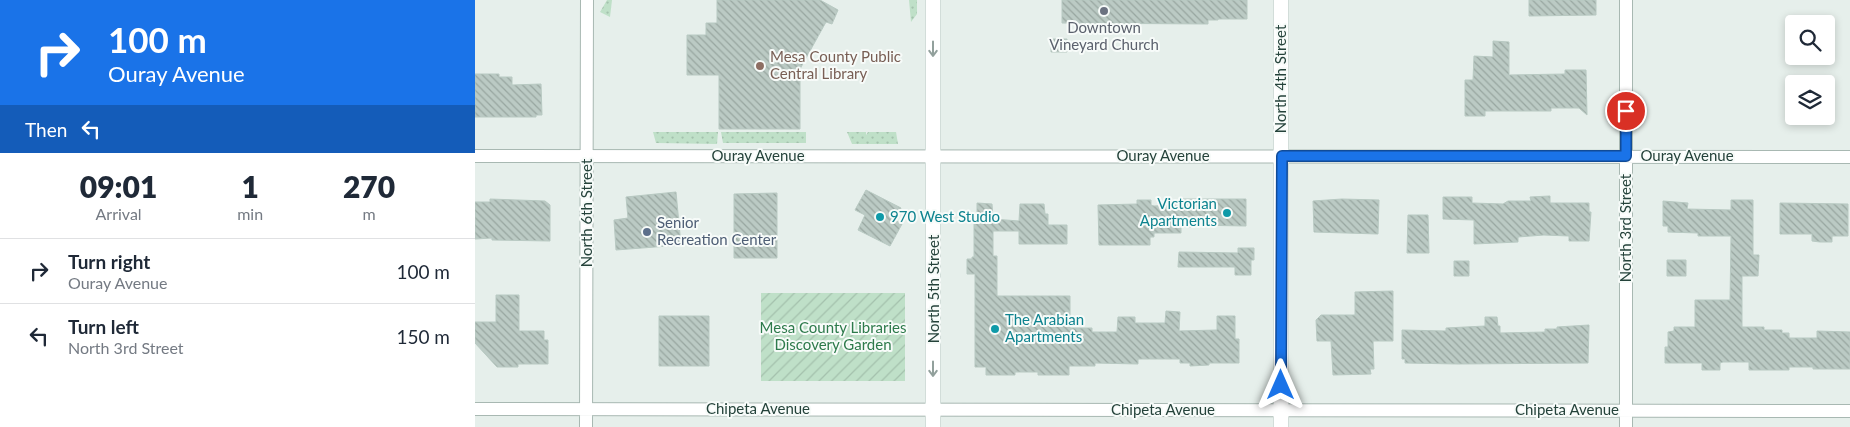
<!DOCTYPE html>
<style>
:root{--surface:#fff;--page:#f6f6f7;--text:#1f2937;--muted:#747a83;--line:#e0e1e3}
body{margin:0;font-family:Lato,sans-serif;background:var(--page);color:var(--text);height:100vh;display:flex;flex-direction:column;font-size:19px;white-space:nowrap}
*{box-sizing:border-box;margin:0}
p{font-size:16px;color:var(--muted)}
.icon{flex:none;width:28px;height:28px;fill:none;stroke:currentColor;stroke-width:2;stroke-linecap:round;stroke-linejoin:round}
.map{position:relative;flex:1;overflow:hidden}
.panel{display:flex;flex-direction:column;background:var(--surface);width:475px}
.panel>*{flex:none}
.guide{background:#1a73e8;color:#fff;overflow:hidden}
.fabs{position:absolute;left:1310px;top:15px;display:grid;gap:10px}
.fabs a{display:grid;place-items:center;width:50px;height:50px;border-radius:5px;background:var(--surface);box-shadow:0 2px 8px #0003;font-size:25px}
.pin{position:absolute;display:grid;place-items:center;width:42px;height:42px;color:#fff;margin:-21px;border:2px solid #fff;border-radius:50%;box-shadow:0 1px 5px #0007}
.me{position:absolute;width:55px;margin:-28px;rotate:0deg;stroke-linejoin:round;filter:drop-shadow(0 0 4px #0008)}
.turn{display:flex;align-items:center;gap:18px;height:105px;padding:0 25px;font-size:22px}
.turn .icon{width:65px;height:65px;stroke-width:2.5}
.turn b{display:block;font-size:35px;line-height:42px}
.then{display:flex;align-items:center;height:48px;padding:0 25px;background:#0003;gap:10px;font-size:19px}
.eta{display:flex;justify-content:space-evenly;align-items:center;height:85px;text-align:center}
.eta b{font-size:30px;font-weight:800;line-height:35px}
ul{padding:0;list-style:none}
li{display:flex;align-items:center;gap:15px;height:65px;padding:0 25px;border-top:1px solid var(--line)}
li div{flex:1}
li b{display:block;font-size:19px}
li em{font-style:normal}
main{display:flex;flex:1;min-height:0}
.map>svg:first-child{display:block}
.grass{fill:url(#grass-dots)}
.garden{fill:url(#garden-furrows)}
.building{fill:url(#building-back-hatch);stroke:#b8c9c2}
.lines{fill:none;stroke-linecap:round;stroke-linejoin:round}
.street-casing{stroke:#a8b8b2;stroke-width:14}
.secondary-casing{stroke:#a4bbb3;stroke-width:16}
.street{stroke:#fff;stroke-width:12}
.secondary{stroke:#fff;stroke-width:15}
.oneway{stroke:#92a09c}
.route-casing{stroke:#114b97;stroke-width:12}
.route{stroke:#1a73e8;stroke-width:9}
.worship-dot{fill:#6b7280;stroke:#f7fbf9;stroke-width:2}
.education-dot{fill:#8d6e63;stroke:#f7fbf9;stroke-width:2}
.culture-dot{fill:#0f9aa8;stroke:#f7fbf9;stroke-width:2}
.service-dot{fill:#5c6f8a;stroke:#f7fbf9;stroke-width:2}
.labels{text-anchor:middle;stroke-width:4;stroke-linejoin:round;paint-order:stroke}
.worship-label{font-size:15px;fill:#5b616d;stroke:#f7fbf9}
.education-label{font-size:15px;fill:#785e54;stroke:#f7fbf9;text-anchor:start}
.street-label{font-size:15px;fill:#24423a;stroke:#f7fbf9}
.culture-label{font-size:15px;fill:#0d838f;stroke:#f7fbf9;text-anchor:start}
.service-label{font-size:15px;fill:#4e5e75;stroke:#f7fbf9;text-anchor:start}
.park-label{font-size:15px;fill:#2d7a4b;stroke:#f7fbf9}
</style>
<main>
<section class="panel">
<div class="guide">
<div class="turn"><svg class="icon" aria-label="right" viewBox="0 0 24 24"><path d="M7 20v-9h11M14 6l5 5-5 5"/></svg><div><b>100 m</b>Ouray Avenue</div></div>
<div class="then">Then<svg class="icon" aria-label="left" viewBox="0 0 24 24"><path d="M17 20v-9H6M10 6l-5 5 5 5"/></svg></div>
</div>
<div class="eta">
<div><b>09:01</b><p>Arrival</p></div>
<div><b>1</b><p>min</p></div>
<div><b>270</b><p>m</p></div>
</div>
<ul>
<li><svg class="icon" aria-label="right" viewBox="0 0 24 24"><path d="M7 20v-9h11M14 6l5 5-5 5"/></svg><div><b>Turn right</b><p>Ouray Avenue</p></div><em>100 m</em></li>
<li><svg class="icon" aria-label="left" viewBox="0 0 24 24"><path d="M17 20v-9H6M10 6l-5 5 5 5"/></svg><div><b>Turn left</b><p>North 3rd Street</p></div><em>150 m</em></li>
</ul>
</section>
<div class="map">
<svg width="1375" height="427" viewBox="0 0 1375 427">
<defs>
<pattern id="grass-dots" width="8" height="8" patternUnits="userSpaceOnUse" patternTransform="scale(1.25)"><rect width="8" height="8" fill="#bfe0c8"/><path d="M2 2h.1M6 6h.1" fill="none" stroke="#a4c1ad" stroke-width="1.8" stroke-linecap="round"/></pattern>
<pattern id="garden-furrows" width="10" height="10" patternUnits="userSpaceOnUse" patternTransform="scale(1.25)"><rect width="10" height="10" fill="#bfe0c8"/><path d="M-1 1l2-2M0 10L10 0M9 11l2-2" fill="none" stroke="#a4c1ad"/></pattern>
<pattern id="building-back-hatch" width="6" height="6" patternUnits="userSpaceOnUse" patternTransform="scale(1.25)"><rect width="6" height="6" fill="#bbcac4"/><path d="M-1 5l2 2M0 0l6 6M5-1l2 2" fill="none" stroke="#98a6a0"/></pattern>
</defs>
<rect width="100%" height="100%" fill="#e6efeb"/>
<path class="grass" d="M132 0H137L135 17 125 12Z
M434 0H442V14L436 22Z
M178 132H243L242 144 181 143Z
M246 132H331V143H248Z
M372 132H391V135L393 132H421L423 144H377Z"/>
<path class="garden" d="M286 293H430V381H286Z"/>
<path class="building" d="M242 0H345L363 10 357 24 351 22 325 69V129H244V75H212V35H231V23H242Z
M587 0H772V19H743V20H733V24L587 23Z
M1054 0H1121V15L1054 16Z
M576 39H592V52H576Z
M1018 41 1034 42V75L1090 74V70H1111L1112 115 1104 108H1076V111H1010V116H990V80H998L999 56 1018 57Z
M0 74H24V77H37V85L66 84 67 115H61V117H0Z
M391 190 426 208 420 220 427 224 415 246 383 230 390 215 380 210Z
M201 192 206 245 141 250 139 220 153 218 151 197Z
M302 193V258H259V194Z
M1075 196V203H1114V212H1116L1114 241H1094V236L1069 235 1043 237V242L999 244V220L968 219V197H997V203L1028 204 1033 201H1056L1055 197Z
M15 199 70 201 75 205V241L17 240V238L0 239V202H15Z
M705 199H771V226L716 225V227H706V233H679V237H675V245H624L623 205 662 204V200H676V205L679 206 705 205Z
M867 199 904 200 903 234 839 232 838 201Z
M1256 200H1278V255H1284L1283 276H1267V327H1289V330H1307V333H1314V338H1342V331L1375 332V369H1338V367H1314V370H1274V362H1248L1245 363V370H1227V363H1190V347H1193V332L1199 331V327H1220V300H1255L1256 236H1223V233L1193 232V226H1188V201L1213 203 1212 209 1256 210Z
M502 203 517 204 518 219 544 221 545 204H569L570 214H573V225H592V244H544V231H518V256H522V296H595V328H617V332H642L643 317H660V323H690L691 311 705 312 704 331 742 330V316H760V339H764V363H734V365L715 366V363H705V359H663V364L620 363V366H594V375H563V372H540V375H511V367H500V274H492V259H497V257H499V219H502Z
M1305 203 1373 204V236H1357V242H1345L1337 241V234H1305Z
M933 215H953L954 253H932Z
M763 248H779V260H776V275H760V267H703L704 252 763 253Z
M1192 260H1211V276H1192Z
M979 261H994V276H979Z
M918 291V341H898L899 369H895L896 374 858 375 856 341H842L841 320 846 315H880V292Z
M21 295H44V331H69V340H73V364H43V367H22L0 343V322H21Z
M184 316H234V366H184Z
M1010 317H1022L1023 326H1025V333L1070 332V329H1082V327L1114 325 1113 363 983 364 930 363V359H927V330L971 331V328L1010 326Z"/>
<g class="lines">
<defs>
<path id="street" d="M1151 0V427
M0 156 1375 157
M0 409 1375 411
M111 427 112 0"/>
<path id="secondary" d="M458 0V427
M806 0V427"/>
</defs>
<use href="#street" class="street-casing"/>
<use href="#secondary" class="secondary-casing"/>
<use href="#street" class="street"/>
<use href="#secondary" class="secondary"/>
</g>
<defs><path id="oneway-shaft" d="M-6 0H5M1.5-3L5.5 0L1.5 3" fill="none" stroke-width="1.6" stroke-linecap="round" stroke-linejoin="round" transform="scale(1.25)"/></defs>
<g class="oneway">
<use href="#oneway-shaft" transform="translate(458 49) rotate(90)"/>
<use href="#oneway-shaft" transform="translate(458 369) rotate(90)"/>
</g>
<g class="lines">
<defs>
<path id="route" d="M806 385 807 156H1151V111"/>
</defs>
<use href="#route" class="route-casing"/>
<use href="#route" class="route"/>
</g>
<circle class="worship-dot" cx="629" cy="11" r="5"/>
<circle class="education-dot" cx="285" cy="66" r="5"/>
<g class="culture-dot">
<circle cx="752" cy="213" r="5"/>
<circle cx="405" cy="217" r="5"/>
<circle cx="520" cy="329" r="5"/>
</g>
<circle class="service-dot" cx="172" cy="232" r="5"/>
<g class="labels">
<g class="worship-label">
<text x="629" y="33">Downtown<tspan x="629" dy="17">Vineyard Church</tspan></text>
</g>
<g class="education-label">
<text x="295" y="62">Mesa County Public<tspan x="295" dy="17">Central Library</tspan></text>
</g>
<g class="street-label">
<text transform="translate(806 79) rotate(-90)" y="5">North 4th Street</text>
<text x="283" y="161">Ouray Avenue</text>
<text x="688" y="161">Ouray Avenue</text>
<text x="1212" y="161">Ouray Avenue</text>
<text transform="translate(112 213) rotate(-90)" y="5">North 6th Street</text>
<text transform="translate(1151 228) rotate(-90)" y="5">North 3rd Street</text>
<text transform="translate(459 289) rotate(-90)" y="5">North 5th Street</text>
<text x="283" y="414">Chipeta Avenue</text>
<text x="688" y="415">Chipeta Avenue</text>
<text x="1092" y="415">Chipeta Avenue</text>
</g>
<g class="culture-label">
<text x="742" y="209" text-anchor="end">Victorian<tspan x="742" dy="17">Apartments</tspan></text>
<text x="415" y="222">970 West Studio</text>
<text x="530" y="325">The Arabian<tspan x="530" dy="17">Apartments</tspan></text>
</g>
<g class="service-label">
<text x="182" y="228">Senior<tspan x="182" dy="17">Recreation Center</tspan></text>
</g>
<g class="park-label">
<text x="358" y="333">Mesa County Libraries<tspan x="358" dy="17">Discovery Garden</tspan></text>
</g>
</g>
</svg>
<div class="fabs">
<a><svg class="icon" aria-label="search" viewBox="0 0 24 24"><circle cx="10" cy="10" r="6"/><path d="M15 15l6 6"/></svg></a>
<a><svg class="icon" aria-label="layers" viewBox="0 0 24 24"><path d="M12 4l9 5-9 5-9-5zM3 14l9 5 9-5"/></svg></a>
</div>
<div class="pin" style="left:1151px;top:111px;background:#d93025"><svg class="icon" aria-label="arrive" viewBox="0 0 24 24"><path d="M6 21V4h12l-3 4 3 4H6"/></svg></div>
<svg class="me" style="left:806px;top:385px" viewBox="-20 -20 40 40"><path d="M0-17L14 15 0 8-14 15z" fill="#1a73e8" stroke="#fff" stroke-width="4"/></svg>
</div>
</main>
